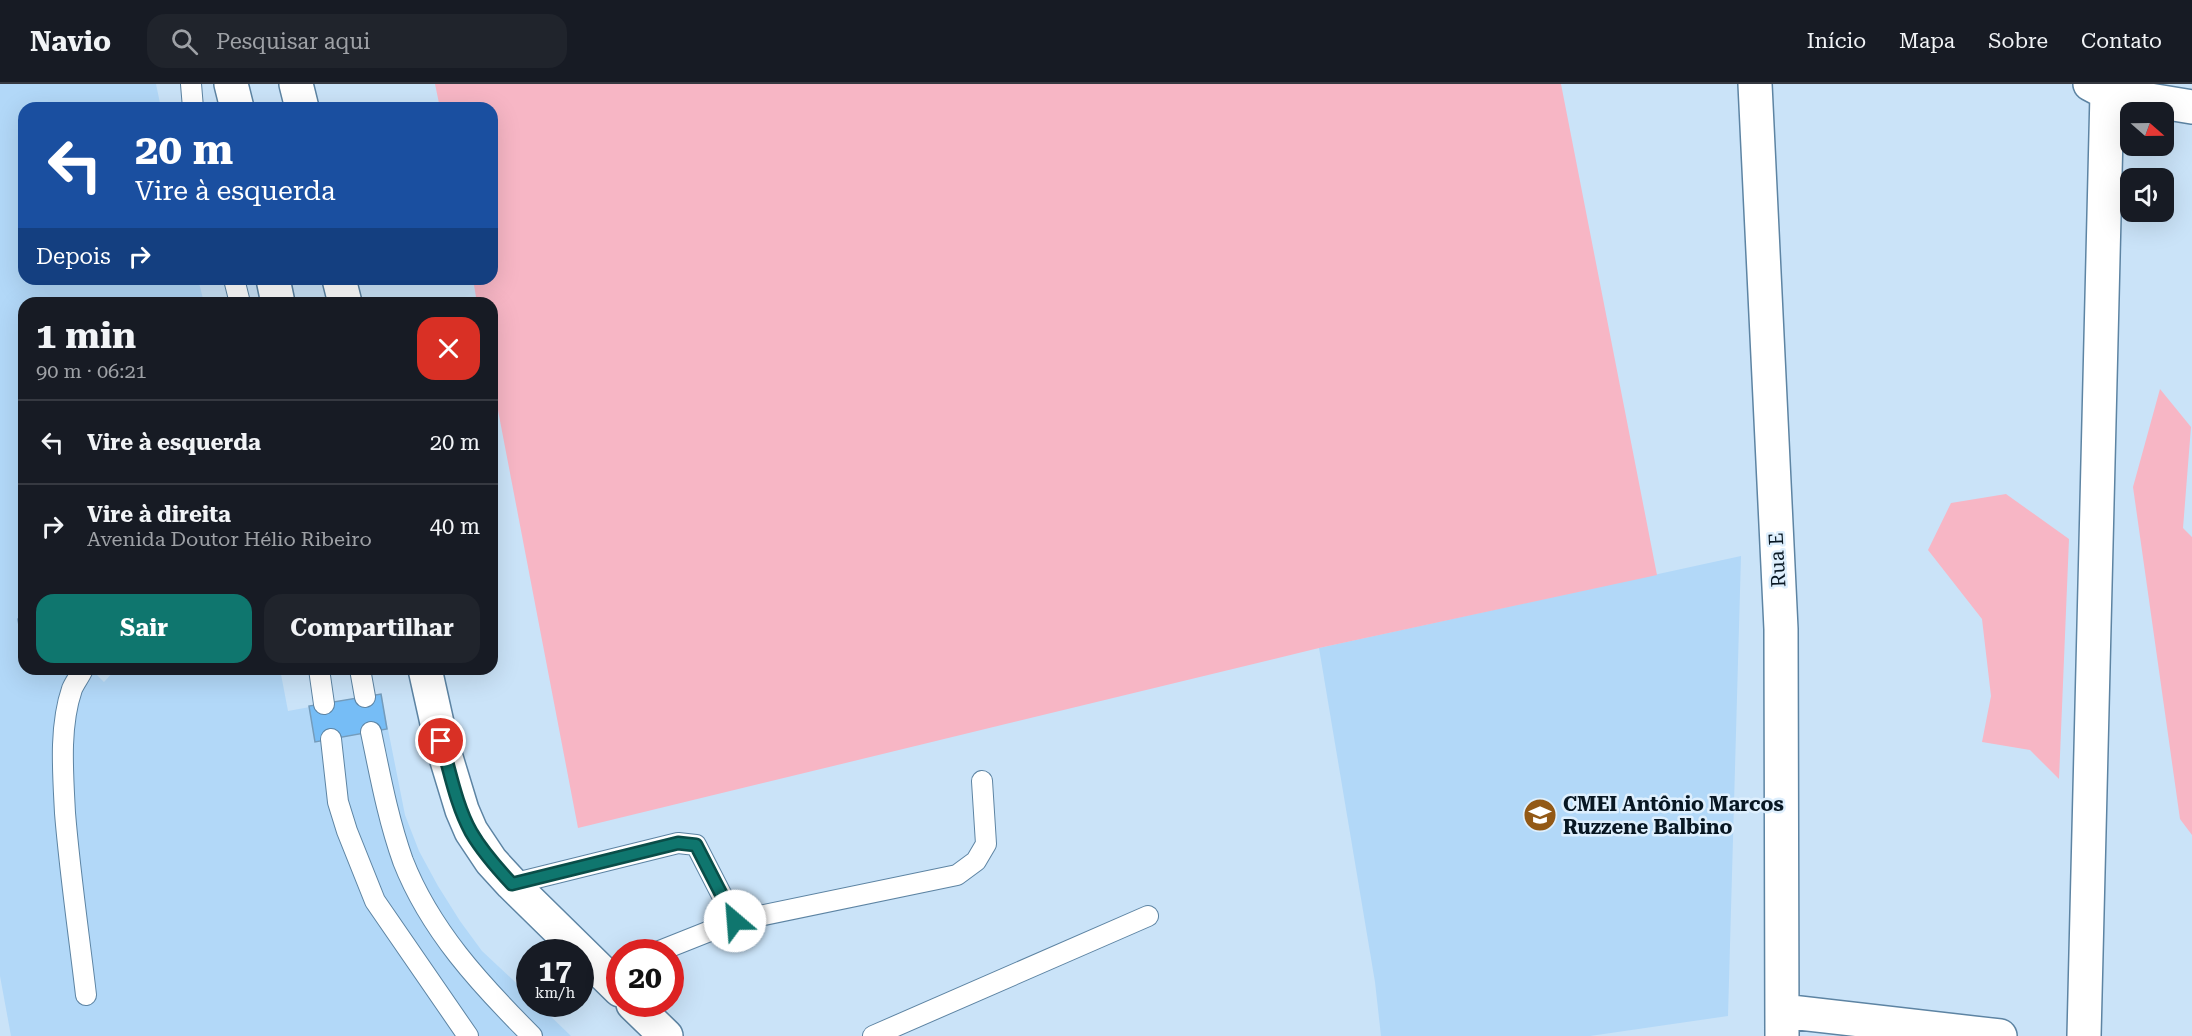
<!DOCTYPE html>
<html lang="pt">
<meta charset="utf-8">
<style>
:root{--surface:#171b24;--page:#20242c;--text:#f1f3f6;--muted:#9ea1a6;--line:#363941;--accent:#0f766e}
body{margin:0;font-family:"Roboto Serif",serif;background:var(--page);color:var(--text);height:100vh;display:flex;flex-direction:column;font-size:22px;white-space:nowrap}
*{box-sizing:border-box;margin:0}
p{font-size:20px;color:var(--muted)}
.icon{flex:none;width:33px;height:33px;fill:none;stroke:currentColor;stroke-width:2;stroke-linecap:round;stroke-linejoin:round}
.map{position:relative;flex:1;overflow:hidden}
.side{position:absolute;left:18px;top:213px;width:480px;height:378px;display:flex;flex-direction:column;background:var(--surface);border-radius:18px;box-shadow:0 6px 24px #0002}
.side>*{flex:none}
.guide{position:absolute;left:18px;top:18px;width:480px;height:183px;border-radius:18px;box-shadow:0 6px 24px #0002;background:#1a4fa0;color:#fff;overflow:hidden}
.needle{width:39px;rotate:110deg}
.controls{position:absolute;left:2120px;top:18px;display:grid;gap:12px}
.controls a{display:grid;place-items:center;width:54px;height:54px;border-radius:12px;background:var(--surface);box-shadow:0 6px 24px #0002;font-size:30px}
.speed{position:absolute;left:516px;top:855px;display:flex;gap:12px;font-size:30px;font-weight:700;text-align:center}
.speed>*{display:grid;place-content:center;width:78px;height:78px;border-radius:50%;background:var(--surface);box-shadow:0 6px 24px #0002;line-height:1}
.speed small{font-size:15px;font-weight:400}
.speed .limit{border:9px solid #d22;background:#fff;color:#111}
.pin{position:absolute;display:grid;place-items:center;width:51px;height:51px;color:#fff;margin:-26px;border:3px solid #fff;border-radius:50%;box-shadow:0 2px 6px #0007}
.me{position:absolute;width:66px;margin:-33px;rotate:333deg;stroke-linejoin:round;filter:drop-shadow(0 0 4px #0008)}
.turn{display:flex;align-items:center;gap:21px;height:126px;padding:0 18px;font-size:27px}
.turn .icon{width:78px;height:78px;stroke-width:2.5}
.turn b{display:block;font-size:42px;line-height:51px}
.then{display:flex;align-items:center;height:57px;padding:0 18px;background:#0003;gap:12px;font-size:22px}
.round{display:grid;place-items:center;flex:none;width:63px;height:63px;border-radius:18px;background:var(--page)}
.headline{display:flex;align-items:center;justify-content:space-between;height:102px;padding:0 18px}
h1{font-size:36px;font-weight:700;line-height:45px}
.button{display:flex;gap:12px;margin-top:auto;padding:12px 18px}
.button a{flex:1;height:69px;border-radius:18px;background:var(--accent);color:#fff;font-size:24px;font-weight:700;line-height:69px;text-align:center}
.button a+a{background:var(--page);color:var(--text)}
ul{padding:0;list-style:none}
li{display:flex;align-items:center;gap:18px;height:84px;padding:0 18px;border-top:2px solid var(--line)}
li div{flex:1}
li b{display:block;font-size:22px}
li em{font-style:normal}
header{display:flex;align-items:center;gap:36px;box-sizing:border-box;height:84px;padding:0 30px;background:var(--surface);border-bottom:2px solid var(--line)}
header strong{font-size:28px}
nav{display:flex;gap:33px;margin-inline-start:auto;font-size:21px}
.search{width:420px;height:54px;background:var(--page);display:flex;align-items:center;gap:15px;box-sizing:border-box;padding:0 21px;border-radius:18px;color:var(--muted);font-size:22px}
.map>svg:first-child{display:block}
.built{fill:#b2d8f8}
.green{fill:#f7b6c5}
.building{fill:#76bdf6;stroke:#749cbc;stroke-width:1.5}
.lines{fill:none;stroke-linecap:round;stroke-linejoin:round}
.service-casing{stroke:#5d84a3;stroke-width:22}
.minor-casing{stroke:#5d84a3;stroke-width:36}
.service{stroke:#fff;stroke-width:20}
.minor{stroke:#fff;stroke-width:33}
.route-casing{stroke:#0a4d48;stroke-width:15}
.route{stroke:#0f766e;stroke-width:10}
.labels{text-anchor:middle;stroke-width:5;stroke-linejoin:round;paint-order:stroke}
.street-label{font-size:20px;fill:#081723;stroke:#deeffd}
.poi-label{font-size:20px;font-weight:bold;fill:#081723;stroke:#deeffd;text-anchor:start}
</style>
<header>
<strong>Navio</strong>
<div class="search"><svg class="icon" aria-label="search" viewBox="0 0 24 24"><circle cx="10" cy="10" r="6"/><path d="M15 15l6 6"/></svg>Pesquisar aqui</div>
<nav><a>Início</a><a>Mapa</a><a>Sobre</a><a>Contato</a></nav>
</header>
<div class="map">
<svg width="2192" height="952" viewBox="0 0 2192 952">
<rect width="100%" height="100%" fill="#cae3f8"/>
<path class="built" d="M0 0H156L161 24H24V195H198L204 219H24V585H91L104 598 116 585H280L288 627 381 610 405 731 419 767 438 802 460 837 482 867 529 911 530 920H538L571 952H11L0 892Z
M1741 472 1728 932 1590 952H1381L1375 898 1319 564Z"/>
<path class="green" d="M435 0H1561L1657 491 1319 564 578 744 492 295V219H477L473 195H492V24H440Z
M2160 305 2191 343 2183 444 2192 453V751L2180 735 2133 403Z
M2006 410 2069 455 2059 695 2030 666 1982 658 1991 612 1982 535 1928 466 1951 419Z"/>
<path class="building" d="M24 534V575L18 535Z
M381 610 387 645 315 658 309 622Z"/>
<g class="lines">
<defs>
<path id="service" d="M191 0 193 24
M234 195 240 219
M83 585C80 592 75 598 72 605 59 643 63 689 65 729 70 790 79 851 86 911
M319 585 324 620
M360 585 365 613
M371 648C380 691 388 735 403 777 430 846 480 900 532 952
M331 655 338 718 347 747 375 817 468 952
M512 800 678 759 696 761 735 837
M657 868 735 837 957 791 976 777 986 760 982 697
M873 952 1148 832"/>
<path id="minor" d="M231 0 237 24
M296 0 302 24
M1755 0 1781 545 1782 952
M2090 0 2107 9 2192 23
M273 195 278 219
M339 195 345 219
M425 585 441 657 462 726 471 747 491 777 512 800 620 906
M633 920 666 952
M1782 927 2000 952
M2084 952 2107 9"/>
</defs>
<use href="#service" class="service-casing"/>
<use href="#minor" class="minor-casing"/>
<use href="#service" class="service"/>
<use href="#minor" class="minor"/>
</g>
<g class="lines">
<defs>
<path id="route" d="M441 657C450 687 456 721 471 748 482 767 497 784 512 800L678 759 696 761 735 837"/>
</defs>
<use href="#route" class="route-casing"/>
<use href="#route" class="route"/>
</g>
<defs>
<symbol id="school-disc" viewBox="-11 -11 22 22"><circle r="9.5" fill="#935916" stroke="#deeffd"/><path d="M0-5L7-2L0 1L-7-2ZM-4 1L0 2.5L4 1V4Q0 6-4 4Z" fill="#fff"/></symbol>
</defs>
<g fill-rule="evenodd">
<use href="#school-disc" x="1521" y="712" width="38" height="38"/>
</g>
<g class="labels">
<g class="street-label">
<text transform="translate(1777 476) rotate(-93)" y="7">Rua E</text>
</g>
<g class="poi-label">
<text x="1563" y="727">CMEI Antônio Marcos<tspan x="1563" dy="23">Ruzzene Balbino</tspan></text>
</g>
</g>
</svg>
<div class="controls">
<a><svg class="needle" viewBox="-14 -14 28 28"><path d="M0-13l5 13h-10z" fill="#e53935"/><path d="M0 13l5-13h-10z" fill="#9ea1a6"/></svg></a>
<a><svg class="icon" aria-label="sound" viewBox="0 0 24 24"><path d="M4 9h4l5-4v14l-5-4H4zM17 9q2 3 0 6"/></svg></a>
</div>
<div class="speed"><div>17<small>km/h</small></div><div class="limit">20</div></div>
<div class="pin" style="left:441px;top:657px;background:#d93025"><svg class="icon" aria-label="arrive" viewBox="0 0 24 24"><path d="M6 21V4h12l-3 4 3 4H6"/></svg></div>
<svg class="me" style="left:735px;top:837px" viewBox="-20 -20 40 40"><circle r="19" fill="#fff"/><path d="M0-13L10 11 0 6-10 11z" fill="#0f766e"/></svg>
<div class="guide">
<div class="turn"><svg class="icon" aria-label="left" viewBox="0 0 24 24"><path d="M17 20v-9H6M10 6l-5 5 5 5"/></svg><div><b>20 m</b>Vire à esquerda</div></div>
<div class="then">Depois<svg class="icon" aria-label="right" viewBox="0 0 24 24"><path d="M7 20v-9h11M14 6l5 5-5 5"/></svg></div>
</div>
<section class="side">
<div class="headline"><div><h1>1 min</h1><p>90 m · 06:21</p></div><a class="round" style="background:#d93025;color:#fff"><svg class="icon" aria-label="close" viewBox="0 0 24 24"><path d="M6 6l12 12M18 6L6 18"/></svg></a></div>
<ul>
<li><svg class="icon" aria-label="left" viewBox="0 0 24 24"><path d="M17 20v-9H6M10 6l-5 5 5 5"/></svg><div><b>Vire à esquerda</b></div><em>20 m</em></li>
<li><svg class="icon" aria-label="right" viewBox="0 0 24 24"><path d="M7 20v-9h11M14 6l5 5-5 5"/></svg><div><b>Vire à direita</b><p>Avenida Doutor Hélio Ribeiro</p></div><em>40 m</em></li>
</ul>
<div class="button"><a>Sair</a><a>Compartilhar</a></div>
</section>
</div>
